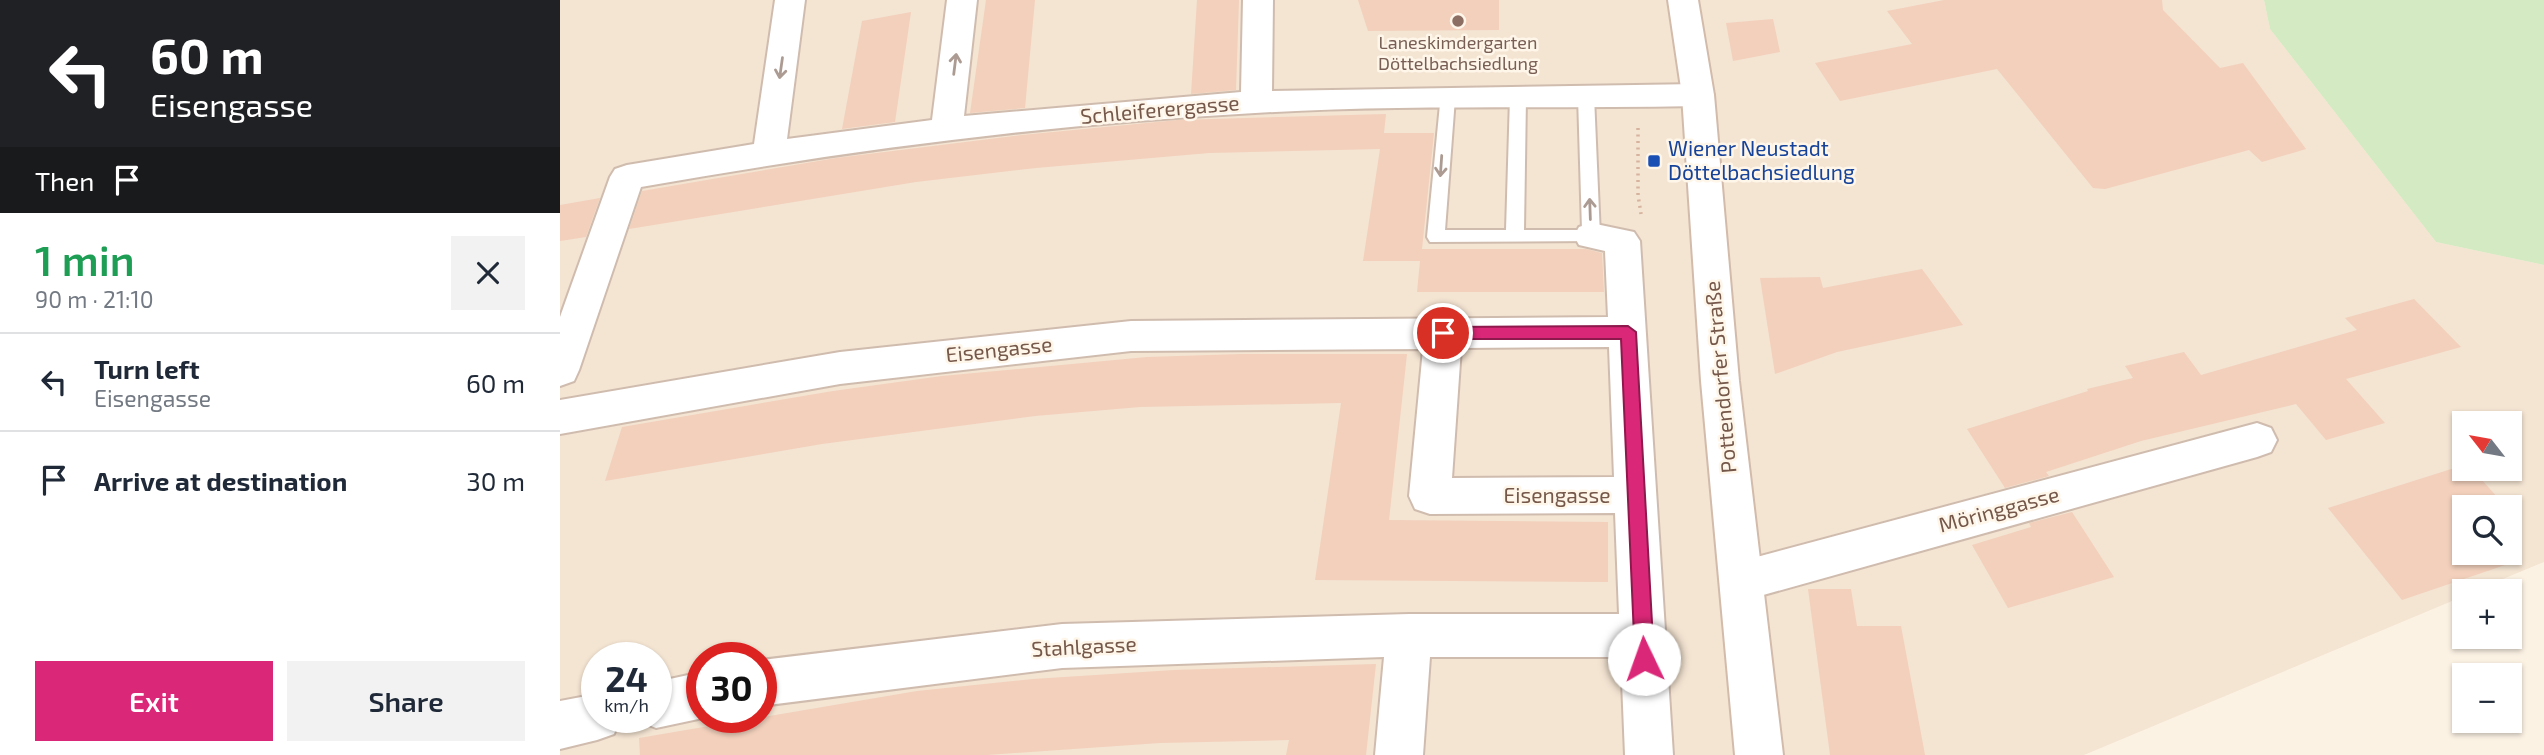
<!DOCTYPE html>
<meta charset="utf-8">
<style>
:root{--surface:#fff;--page:#f2f2f3;--text:#1f2937;--muted:#747a83;--line:#e0e1e3;--accent:#db2777}
body{margin:0;font-family:"Exo 2",sans-serif;background:var(--page);color:var(--text);height:100vh;display:flex;flex-direction:column;font-size:26px;white-space:nowrap}
*{box-sizing:border-box;margin:0}
p{font-size:23px;color:var(--muted)}
.icon{flex:none;width:38px;height:38px;fill:none;stroke:currentColor;stroke-width:2;stroke-linecap:round;stroke-linejoin:round}
.map{position:relative;flex:1;overflow:hidden}
.drawer{display:flex;flex-direction:column;background:var(--surface);width:560px}
.drawer>*{flex:none}
.hud{background:#202124;color:#fff;overflow:hidden}
.needle{width:46px;rotate:301deg}
.tools{position:absolute;left:1892px;top:411px;display:grid;gap:14px}
.tools a{display:grid;place-items:center;width:70px;height:70px;border-radius:0px;background:var(--surface);box-shadow:0 2px 5px #0004;font-size:35px}
.speed{position:absolute;left:21px;top:642px;display:flex;gap:14px;font-size:35px;font-weight:700;text-align:center}
.speed>*{display:grid;place-content:center;width:91px;height:91px;border-radius:50%;background:var(--surface);box-shadow:0 2px 5px #0004;line-height:1}
.speed small{font-size:18px;font-weight:400}
.speed .limit{border:10px solid #d22;background:#fff;color:#111}
.pin{position:absolute;display:grid;place-items:center;width:60px;height:60px;color:#fff;margin:-30px;border:4px solid #fff;border-radius:50%;box-shadow:0 2px 7px #0007}
.me{position:absolute;width:77px;margin:-38px;rotate:357deg;stroke-linejoin:round;filter:drop-shadow(0 0 5px #0008)}
.turn{display:flex;align-items:center;gap:24px;height:147px;padding:0 35px;font-size:32px}
.turn .icon{width:91px;height:91px;stroke-width:2.5}
.turn b{display:block;font-size:49px;line-height:60px}
.then{display:flex;align-items:center;height:66px;padding:0 35px;background:#0003;gap:14px;font-size:26px}
.round{display:grid;place-items:center;flex:none;width:74px;height:74px;border-radius:0px;background:var(--page)}
.headline{display:flex;align-items:center;justify-content:space-between;height:119px;padding:0 35px}
h1{font-size:42px;font-weight:600;line-height:52px;color:#1e9e55}
.action{display:flex;gap:14px;margin-top:auto;padding:14px 35px}
.action a{flex:1;height:80px;border-radius:0px;background:var(--accent);color:#fff;font-size:28px;font-weight:600;line-height:80px;text-align:center}
.action a+a{background:var(--page);color:var(--text)}
ul{padding:0;list-style:none}
li{display:flex;align-items:center;gap:21px;height:98px;padding:0 35px;border-top:2px solid var(--line)}
li div{flex:1}
li b{display:block;font-size:26px}
li em{font-style:normal}
main{display:flex;flex:1;min-height:0}
.map>svg:first-child{display:block}
.residential{fill:#f4e4d2;fill-rule:evenodd}
.green{fill:#d4eac2}
.building{fill:#f2d0bc}
.lines{fill:none;stroke-linecap:round;stroke-linejoin:round}
.service-casing{stroke:#d0bcae;stroke-width:4}
.minor-casing{stroke:#d0bcae;stroke-width:4}
.secondary-casing{stroke:#d3bbab;stroke-width:4}
.path{stroke:#d6b39f;stroke-width:3.5;stroke-dasharray:2 4.5;stroke-linecap:butt}
.service{fill:#fff;fill-rule:evenodd}
.minor{fill:#fff;fill-rule:evenodd}
.secondary{fill:#fff;fill-rule:evenodd}
.oneway{stroke:#ac9b92}
.route{fill:#db2777;stroke:#8e194d;stroke-width:2}
.education-dot{fill:#8d6e63;stroke:#fff6ea;stroke-width:2.5}
.transit-dot{fill:#1a4fb4;stroke:#fff6ea;stroke-width:2.5}
.labels{text-anchor:middle;stroke-width:5;stroke-linejoin:round;paint-order:stroke}
.far-education-label{font-size:18px;fill:#785e54;stroke:#fff6ea}
.street-label{font-size:21px;fill:#75584a;stroke:#fff6ea}
.transit-label{font-size:21px;fill:#164399;stroke:#fff6ea;text-anchor:start}
</style>
<main>
<section class="drawer">
<div class="hud">
<div class="turn"><svg class="icon" aria-label="left" viewBox="0 0 24 24"><path d="M17 20v-9H6M10 6l-5 5 5 5"/></svg><div><b>60 m</b>Eisengasse</div></div>
<div class="then">Then<svg class="icon" aria-label="arrive" viewBox="0 0 24 24"><path d="M6 21V4h12l-3 4 3 4H6"/></svg></div>
</div>
<div class="headline"><div><h1>1 min</h1><p>90 m · 21:10</p></div><a class="round"><svg class="icon" aria-label="close" viewBox="0 0 24 24"><path d="M6 6l12 12M18 6L6 18"/></svg></a></div>
<ul>
<li><svg class="icon" aria-label="left" viewBox="0 0 24 24"><path d="M17 20v-9H6M10 6l-5 5 5 5"/></svg><div><b>Turn left</b><p>Eisengasse</p></div><em>60 m</em></li>
<li><svg class="icon" aria-label="arrive" viewBox="0 0 24 24"><path d="M6 21V4h12l-3 4 3 4H6"/></svg><div><b>Arrive at destination</b></div><em>30 m</em></li>
</ul>
<div class="action"><a>Exit</a><a>Share</a></div>
</section>
<div class="map">
<svg width="1984" height="755" viewBox="0 0 1984 755">
<rect width="100%" height="100%" fill="#fcf2e4"/>
<path class="residential" d="M0 0H1704L1710 29 1876 242 1984 265V562L1914 591 1904 592V596L1524 755H0ZM1904 424H1950V469H1904ZM1904 508H1950V553H1904ZM37 658H96V718H37ZM142 658H201V718H142Z"/>
<path class="green" d="M1704 0H1984V265L1876 242 1710 29Z"/>
<path class="building" d="M426 0H475L465 108 410 113Z
M637 0H679L676 90 631 94Z
M798 0H939V30L808 31Z
M1384 0H1602L1603 10 1660 68 1683 63 1746 149 1702 162 1689 150 1545 189 1533 188 1437 69 1280 101 1255 63 1352 44 1327 11Z
M351 12 335 122 282 129 302 21Z
M1213 19 1220 52 1173 61 1166 23Z
M826 114 824 133H874L862 249H1026L1042 253 1044 292H857L860 261H803L820 149 649 153 476 168 356 182 69 229 82 191 276 158 462 135 618 120Z
M40 198 26 237 0 241V205Z
M1362 269 1403 325 1277 352 1215 374 1200 278 1260 277 1263 288Z
M1854 299 1901 347 1786 379 1825 423 1766 440 1736 404 1581 441 1486 472 1489 476 1445 488 1407 429 1528 391 1527 389 1573 378 1565 366 1624 352 1641 375 1797 330 1785 318Z
M682 354H847L829 520 1048 522V582L755 580 781 403 580 407 475 416 262 444 45 481 62 427 273 391 382 376 587 357Z
M1904 465V469H1912L1947 508H1904V553L1950 552 1957 561 1842 600 1768 508Z
M1512 512 1554 577 1448 608 1412 545 1471 527 1469 523Z
M1248 589H1291L1297 626H1341L1365 755H1270Z
M816 664 806 755H726L729 740 600 743 427 755H80L79 738 357 691 473 679 614 670Z"/>
<g class="lines">
<defs>
<path id="service" d="M1026 91 1034 96 1040 236 1037 241 870 242 867 237 881 94 887 93 895 98 885 230H946L950 97 958 92 966 97 964 230H1022L1018 96Z"/>
<path id="minor" d="M215 0H245L227 139 372 120 387 0H417L404 116 681 92 683 0H713L712 91 1138 84 1149 88 1154 95 1149 102 1138 106C990 109 842 104 695 113 489 124 284 151 81 187L19 370 14 381 0 386V317L50 177 55 169 67 165 194 144Z
M1031 223 1074 232 1080 241 1113 755H1065L1061 657H870L863 755H815L824 657 502 668 201 706V660L502 624 849 614H1059L1055 513 870 514 855 509 849 496 863 349 571 351 280 384 0 434V400L280 352 571 321 1048 317 1045 251 1019 245 1014 236 1019 227ZM1049 347 1054 477 892 478 901 348Z
M1697 423 1711 428 1717 440 1711 452 1697 457 1182 601 1167 595 1160 581 1167 567 1182 561Z
M142 672 143 718 96 728 79 721 78 718H96V682Z
M37 694V718H60L54 734 37 740 0 749V701Z"/>
<path id="secondary" d="M1108 0H1138L1154 95 1179 381 1223 755H1175L1141 381 1122 95Z"/>
</defs>
<use href="#service" class="service-casing"/>
<use href="#minor" class="minor-casing"/>
<use href="#secondary" class="secondary-casing"/>
<path class="path" d="M1078 128V195L1081 214"/>
<use href="#service" class="service"/>
<use href="#minor" class="minor"/>
<use href="#secondary" class="secondary"/>
</g>
<defs><path id="oneway-shaft" d="M-6 0H5M1.5-3L5.5 0L1.5 3" fill="none" stroke-width="1.6" stroke-linecap="round" stroke-linejoin="round" transform="scale(1.75)"/></defs>
<g class="oneway">
<use href="#oneway-shaft" transform="translate(395 64) rotate(-83)"/>
<use href="#oneway-shaft" transform="translate(221 68) rotate(98)"/>
<use href="#oneway-shaft" transform="translate(881 166) rotate(94)"/>
<use href="#oneway-shaft" transform="translate(1030 209) rotate(-92)"/>
</g>
<path class="route" d="M1068 326 1076 332 1094 659 1091 666 1084 669 1078 666 1075 659 1061 339H883L875 333 883 327Z"/>
<circle class="education-dot" cx="898" cy="21" r="7"/>
<rect class="transit-dot" x="1087" y="154" width="14" height="14" rx="3.5"/>
<g class="labels">
<g class="far-education-label">
<text x="898" y="49">Laneskimdergarten<tspan x="898" dy="21">Döttelbachsiedlung</tspan></text>
</g>
<g class="street-label">
<text transform="translate(600 110) rotate(-5)" y="7">Schleiferergasse</text>
<text transform="translate(439 350) rotate(-6)" y="7">Eisengasse</text>
<text transform="translate(1161 377) rotate(-95)" y="7">Pottendorfer Straße</text>
<text x="997" y="503">Eisengasse</text>
<text transform="translate(1439 510) rotate(-15)" y="7">Möringgasse</text>
<text transform="translate(524 647) rotate(-3)" y="7">Stahlgasse</text>
</g>
<g class="transit-label">
<text x="1108" y="156">Wiener Neustadt<tspan x="1108" dy="24">Döttelbachsiedlung</tspan></text>
</g>
</g>
</svg>
<div class="tools">
<a><svg class="needle" viewBox="-14 -14 28 28"><path d="M0-13l5 13h-10z" fill="#e53935"/><path d="M0 13l5-13h-10z" fill="#747a83"/></svg></a>
<a><svg class="icon" aria-label="search" viewBox="0 0 24 24"><circle cx="10" cy="10" r="6"/><path d="M15 15l6 6"/></svg></a>
<a>+</a>
<a>−</a>
</div>
<div class="speed"><div>24<small>km/h</small></div><div class="limit">30</div></div>
<div class="pin" style="left:883px;top:333px;background:#d93025"><svg class="icon" aria-label="arrive" viewBox="0 0 24 24"><path d="M6 21V4h12l-3 4 3 4H6"/></svg></div>
<svg class="me" style="left:1084px;top:659px" viewBox="-20 -20 40 40"><circle r="19" fill="#fff"/><path d="M0-13L10 11 0 6-10 11z" fill="#db2777"/></svg>
</div>
</main>
